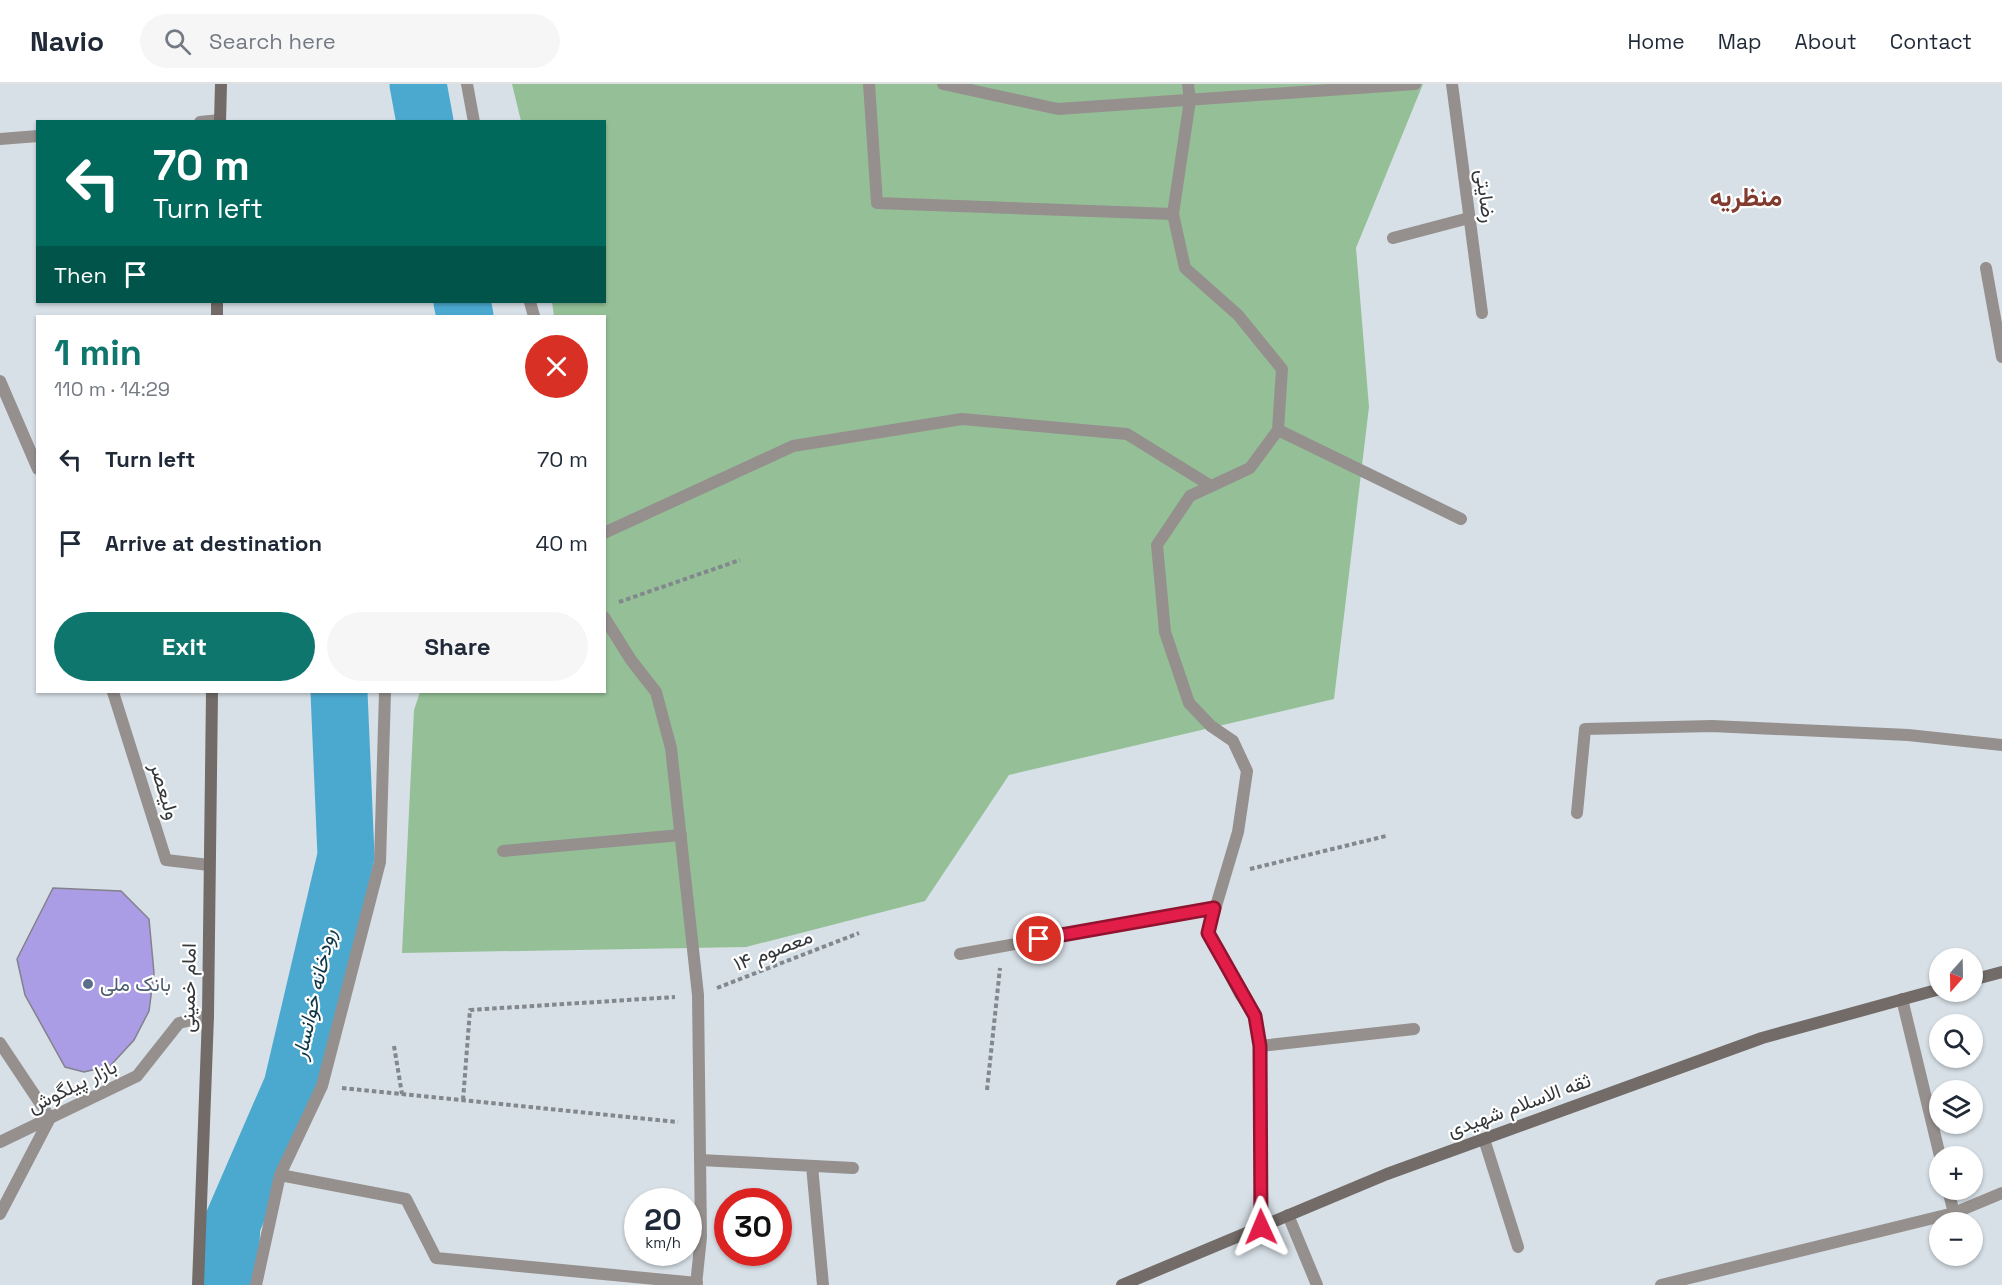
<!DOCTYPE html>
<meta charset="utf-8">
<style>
:root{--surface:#fff;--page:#f6f6f7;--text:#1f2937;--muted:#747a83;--line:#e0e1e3;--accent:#0f766e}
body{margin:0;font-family:"Space Grotesk",Vazirmatn,sans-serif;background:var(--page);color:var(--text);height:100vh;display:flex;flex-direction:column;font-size:22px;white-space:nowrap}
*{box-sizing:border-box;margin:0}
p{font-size:20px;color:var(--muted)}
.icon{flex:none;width:33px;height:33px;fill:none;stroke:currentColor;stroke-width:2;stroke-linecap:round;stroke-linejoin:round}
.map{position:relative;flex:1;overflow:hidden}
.details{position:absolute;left:36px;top:231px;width:570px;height:378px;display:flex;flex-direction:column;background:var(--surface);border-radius:0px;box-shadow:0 2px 4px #0004}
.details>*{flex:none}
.top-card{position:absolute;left:36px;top:36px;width:570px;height:183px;border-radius:0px;box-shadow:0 2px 4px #0004;background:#00695c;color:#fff;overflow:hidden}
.needle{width:39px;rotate:200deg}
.tools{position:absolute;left:1929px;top:864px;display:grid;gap:12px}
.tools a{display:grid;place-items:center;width:54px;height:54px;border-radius:50%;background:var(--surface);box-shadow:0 2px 4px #0004;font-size:30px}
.speed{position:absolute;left:624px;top:1104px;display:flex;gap:12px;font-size:30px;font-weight:700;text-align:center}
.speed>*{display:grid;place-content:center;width:78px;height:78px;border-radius:50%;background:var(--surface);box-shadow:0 2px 4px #0004;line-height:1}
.speed small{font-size:15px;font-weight:400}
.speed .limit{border:9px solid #d22;background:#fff;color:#111}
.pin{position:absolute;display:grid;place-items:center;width:51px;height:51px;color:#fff;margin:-26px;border:3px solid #fff;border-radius:50%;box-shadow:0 2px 6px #0007}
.me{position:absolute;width:66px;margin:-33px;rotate:359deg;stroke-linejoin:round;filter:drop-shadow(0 0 4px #0008)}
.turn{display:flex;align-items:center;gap:21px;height:126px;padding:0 18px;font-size:27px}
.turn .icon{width:78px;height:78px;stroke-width:2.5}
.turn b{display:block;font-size:42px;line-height:51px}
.then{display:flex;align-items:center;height:57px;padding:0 18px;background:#0003;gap:12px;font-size:22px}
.round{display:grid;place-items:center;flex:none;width:63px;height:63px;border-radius:32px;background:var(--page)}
.summary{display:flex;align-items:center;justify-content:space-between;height:102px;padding:0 18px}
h1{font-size:36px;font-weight:600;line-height:45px;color:var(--accent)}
.action{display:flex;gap:12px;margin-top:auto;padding:12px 18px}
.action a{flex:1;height:69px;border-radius:36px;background:var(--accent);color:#fff;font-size:24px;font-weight:600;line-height:69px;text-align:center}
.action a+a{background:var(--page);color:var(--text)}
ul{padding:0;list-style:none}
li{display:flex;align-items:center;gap:18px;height:84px;padding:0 18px}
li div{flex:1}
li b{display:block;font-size:22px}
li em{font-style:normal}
header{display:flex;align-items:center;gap:36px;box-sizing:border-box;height:84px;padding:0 30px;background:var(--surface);border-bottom:2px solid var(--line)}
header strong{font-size:28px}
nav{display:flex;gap:33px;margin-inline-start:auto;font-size:21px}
.search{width:420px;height:54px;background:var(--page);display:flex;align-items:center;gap:15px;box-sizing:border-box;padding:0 21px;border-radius:33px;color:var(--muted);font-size:22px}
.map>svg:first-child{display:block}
.green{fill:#95c097}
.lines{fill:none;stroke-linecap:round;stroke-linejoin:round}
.river{stroke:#4ba9d0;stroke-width:57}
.building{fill:#aa9ce5;stroke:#83828b;stroke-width:1.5}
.path{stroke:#82888d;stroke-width:4;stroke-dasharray:4.5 3;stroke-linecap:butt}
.service{stroke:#95908e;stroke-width:12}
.pedestrian{stroke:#95908e;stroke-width:12}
.minor{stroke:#95908e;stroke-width:12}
.tertiary{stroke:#95908e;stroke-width:12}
.secondary{stroke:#726b68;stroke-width:12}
.route-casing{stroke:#92132f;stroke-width:15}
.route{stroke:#e11d48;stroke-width:10}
.service-dot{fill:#5c6f8a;stroke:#fff;stroke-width:2}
.labels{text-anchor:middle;stroke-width:4.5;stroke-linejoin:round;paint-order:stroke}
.street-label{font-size:20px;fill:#35383b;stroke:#fff}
.service-label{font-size:20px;fill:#4e5e75;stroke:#fff;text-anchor:start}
.water-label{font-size:21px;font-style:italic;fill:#0d3748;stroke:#fff}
.district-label{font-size:26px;font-weight:bold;fill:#823c2f;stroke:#fff}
</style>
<header>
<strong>Navio</strong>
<div class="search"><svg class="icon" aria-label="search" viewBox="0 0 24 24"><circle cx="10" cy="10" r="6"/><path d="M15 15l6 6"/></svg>Search here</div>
<nav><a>Home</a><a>Map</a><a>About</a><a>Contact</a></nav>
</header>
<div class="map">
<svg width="2002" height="1201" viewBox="0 0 2002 1201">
<rect width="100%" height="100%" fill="#d7e0e7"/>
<path class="green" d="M512 0H1423L1356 164 1369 323 1334 615 1009 691 925 817 746 863 402 869 414 626 420 608H604V232H554L552 218H604V38L521 37Z"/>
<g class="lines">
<path class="river" d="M418 0 425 38
M462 218 465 232
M229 1201 232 1140 292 1002 346 772 339 608"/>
</g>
<path class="building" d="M53 804 121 807 149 835 154 889 149 927 134 956 110 982 84 988 65 983 25 911 17 875Z"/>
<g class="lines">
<path class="path" d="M619 518 740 476
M1250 785 1386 752
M717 904 859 849
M394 962 402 1010
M342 1004 678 1038
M987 1006 1000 884
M463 1016 470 926 675 913"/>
<path class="service" d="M869 0 877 119 1173 130
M1452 0 1482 229
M1393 154 1469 134
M1986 184 2002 273
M1278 346 1461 435
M503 767 681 751
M960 870 1214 824
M0 959 50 1034 0 1130
M1260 962 1414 945
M1484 1055 1518 1163
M700 1076 853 1084
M812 1082 823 1201
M280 1091 406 1115 436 1174 697 1199
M1661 1201 1954 1129"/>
<path class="pedestrian" d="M0 297 38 385
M113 608 166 776 209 781"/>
<path class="minor" d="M467 0 474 38
M1188 0 1190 16 1173 130 1185 184 1238 231 1282 285 1278 346 1250 384 1190 412 1157 461 1165 548 1189 619 1211 642 1233 657 1247 687 1238 748 1208 849 1240 910 1255 932 1260 962 1261 1143
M200 38 220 36
M0 55 38 52
M530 218 534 232
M604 449 793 362 962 335 1127 350 1211 402
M604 533 631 576 656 608 671 664 698 911 701 1153 696 1201
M1577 729 1585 645 1712 642 1908 651 2002 661
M1902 915 1940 1072
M0 1058 137 992 179 939 208 932
M1948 1106 1954 1129 2002 1109
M1288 1131 1317 1201
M256 1201 280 1091 322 1002 380 778 385 608"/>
<path class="tertiary" d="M943 0 1058 25 1415 0"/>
<path class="secondary" d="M220 38 221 0
M217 232V218
M1972 896 2002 888
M198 1201 208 932 212 608
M1122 1201 1387 1090 1762 954 1940 905"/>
</g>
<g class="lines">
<defs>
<path id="route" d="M1039 855 1214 824 1208 849 1255 932 1260 962 1261 1143"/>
</defs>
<use href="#route" class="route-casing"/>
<use href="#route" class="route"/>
</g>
<circle class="service-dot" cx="88" cy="900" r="6"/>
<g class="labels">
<g class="street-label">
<text transform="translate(1486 112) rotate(83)" y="7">رضایتی</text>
<text transform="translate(165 707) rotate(73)" y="7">ولیعصر</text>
<text transform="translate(773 866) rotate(-21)" y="7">۱۴ معصوم</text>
<text transform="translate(188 904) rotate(-89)" y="7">امام خمینی</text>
<text transform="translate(72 1002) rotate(-26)" y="7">بازار پیلگوش</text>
<text transform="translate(1519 1021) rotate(-20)" y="7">ثقه الاسلام شهیدی</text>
</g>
<g class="service-label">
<text x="100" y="907">بانک ملی</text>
</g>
<g class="water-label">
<text transform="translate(314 910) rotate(-77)" y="7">رودخانه خوانسار</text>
</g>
<g class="district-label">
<text x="1746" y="122">منظریه</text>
</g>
</g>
</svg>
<div class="tools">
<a><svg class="needle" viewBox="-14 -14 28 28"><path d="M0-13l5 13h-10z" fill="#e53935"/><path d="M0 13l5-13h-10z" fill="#747a83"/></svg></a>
<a><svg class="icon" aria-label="search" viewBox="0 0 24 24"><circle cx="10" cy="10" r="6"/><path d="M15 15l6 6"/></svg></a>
<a><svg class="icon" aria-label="layers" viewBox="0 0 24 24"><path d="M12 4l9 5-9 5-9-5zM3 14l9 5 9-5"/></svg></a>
<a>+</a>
<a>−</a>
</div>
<div class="speed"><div>20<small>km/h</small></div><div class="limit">30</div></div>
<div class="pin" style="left:1039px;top:855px;background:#d93025"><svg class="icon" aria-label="arrive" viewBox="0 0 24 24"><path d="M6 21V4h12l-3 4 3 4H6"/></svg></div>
<svg class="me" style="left:1261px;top:1143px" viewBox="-20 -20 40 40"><path d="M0-17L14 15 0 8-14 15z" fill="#e11d48" stroke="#fff" stroke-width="4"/></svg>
<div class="top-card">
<div class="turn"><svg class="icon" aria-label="left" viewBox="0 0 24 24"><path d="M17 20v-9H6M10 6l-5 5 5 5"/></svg><div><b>70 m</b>Turn left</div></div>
<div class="then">Then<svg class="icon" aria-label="arrive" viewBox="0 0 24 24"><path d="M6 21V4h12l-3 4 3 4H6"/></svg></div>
</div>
<section class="details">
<div class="summary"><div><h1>1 min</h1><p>110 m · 14:29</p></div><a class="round" style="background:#d93025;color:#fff"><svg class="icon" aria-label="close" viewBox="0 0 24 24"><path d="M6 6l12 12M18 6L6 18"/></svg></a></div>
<ul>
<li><svg class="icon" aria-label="left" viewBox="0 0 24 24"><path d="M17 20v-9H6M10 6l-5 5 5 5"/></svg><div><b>Turn left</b></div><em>70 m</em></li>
<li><svg class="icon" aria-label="arrive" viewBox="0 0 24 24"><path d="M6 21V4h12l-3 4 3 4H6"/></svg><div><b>Arrive at destination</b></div><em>40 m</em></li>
</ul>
<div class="action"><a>Exit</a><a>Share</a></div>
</section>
</div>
